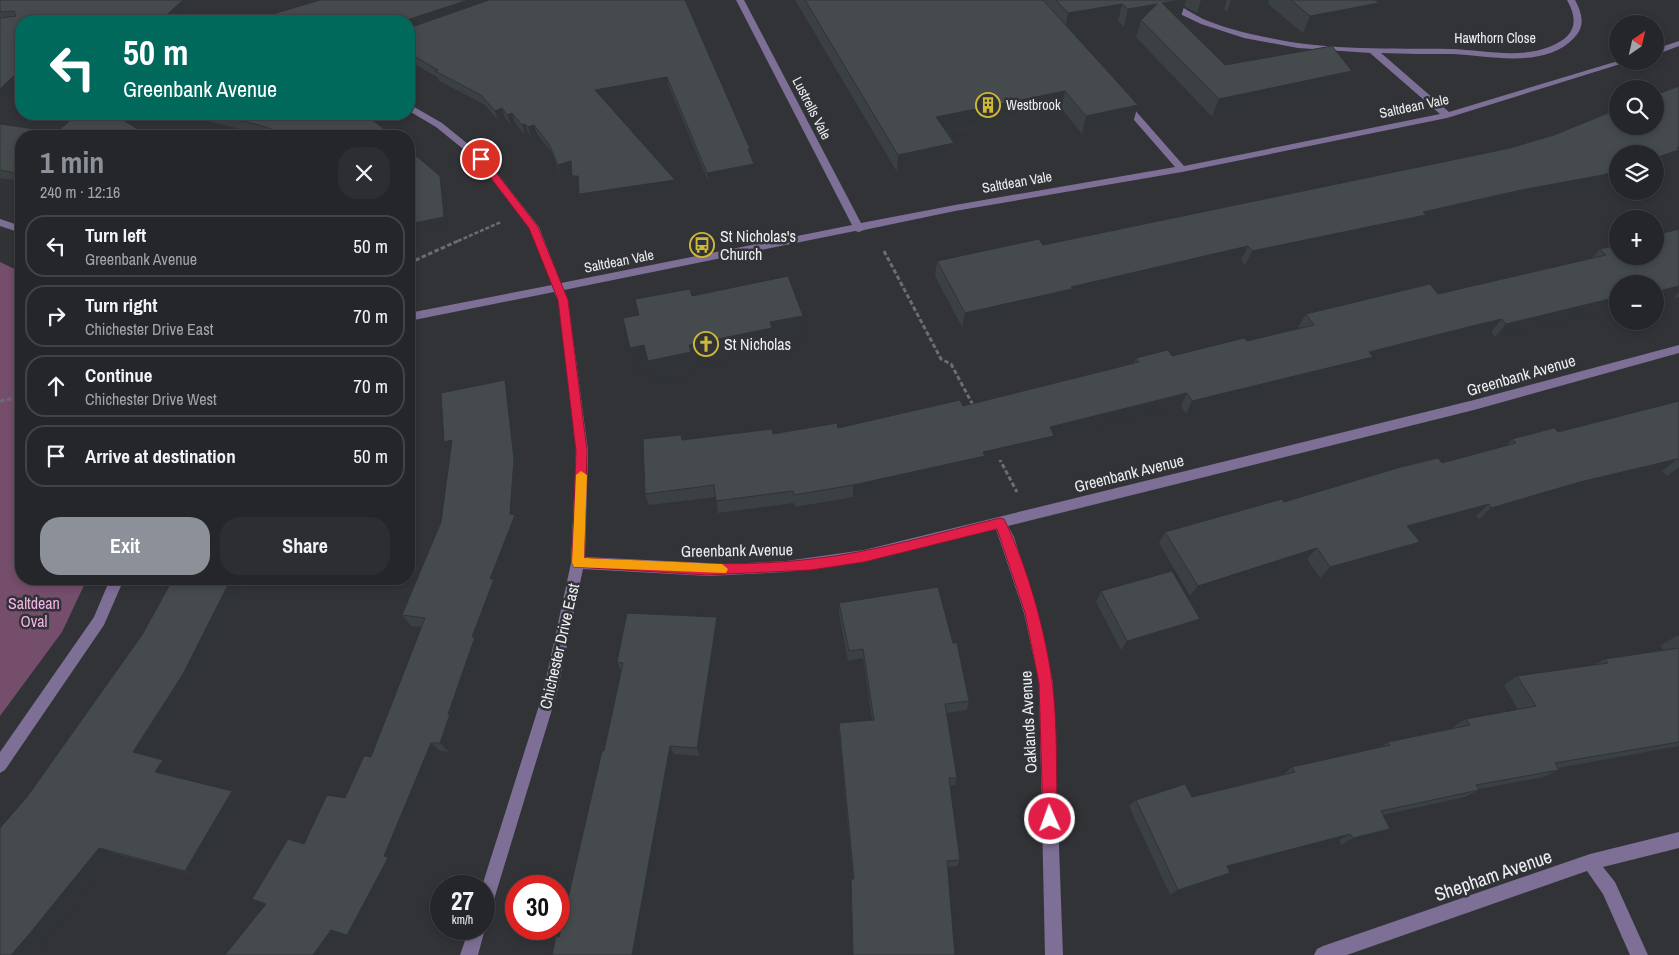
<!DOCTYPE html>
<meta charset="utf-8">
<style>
:root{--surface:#252629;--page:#2d2e31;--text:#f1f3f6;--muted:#a3a5a8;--line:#424346;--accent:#8c9099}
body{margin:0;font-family:"Archivo Narrow",sans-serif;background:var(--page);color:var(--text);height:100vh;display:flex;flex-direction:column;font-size:19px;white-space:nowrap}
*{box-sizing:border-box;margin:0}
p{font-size:16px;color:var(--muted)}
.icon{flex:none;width:28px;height:28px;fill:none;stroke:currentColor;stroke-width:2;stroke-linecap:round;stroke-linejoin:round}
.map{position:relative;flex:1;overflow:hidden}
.details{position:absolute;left:15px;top:130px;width:400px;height:455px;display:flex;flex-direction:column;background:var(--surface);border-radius:20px;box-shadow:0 2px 8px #0003,0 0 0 1px var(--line)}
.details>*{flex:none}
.top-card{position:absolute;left:15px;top:15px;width:400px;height:105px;border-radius:20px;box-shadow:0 2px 8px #0003,0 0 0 1px var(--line);background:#00695c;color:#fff;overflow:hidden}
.needle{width:32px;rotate:34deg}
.controls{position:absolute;left:1609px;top:15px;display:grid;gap:10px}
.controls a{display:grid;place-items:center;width:55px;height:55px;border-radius:50%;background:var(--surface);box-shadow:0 2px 8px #0003,0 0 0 1px var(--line);font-size:25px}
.speed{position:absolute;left:430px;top:875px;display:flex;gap:10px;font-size:25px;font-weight:700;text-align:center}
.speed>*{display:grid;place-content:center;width:65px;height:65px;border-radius:50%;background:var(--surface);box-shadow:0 2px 8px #0003,0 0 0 1px var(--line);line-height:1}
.speed small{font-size:12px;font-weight:400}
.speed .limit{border:8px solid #d22;background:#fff;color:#111}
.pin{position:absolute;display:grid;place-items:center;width:42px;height:42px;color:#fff;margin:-21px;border:2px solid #fff;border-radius:50%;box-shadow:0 1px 5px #0007}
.me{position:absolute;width:55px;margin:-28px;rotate:358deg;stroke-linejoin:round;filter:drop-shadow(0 0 4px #0008)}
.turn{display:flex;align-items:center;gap:18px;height:105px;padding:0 25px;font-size:22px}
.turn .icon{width:65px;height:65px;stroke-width:2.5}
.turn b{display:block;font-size:35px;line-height:42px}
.round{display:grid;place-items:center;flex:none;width:52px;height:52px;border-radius:20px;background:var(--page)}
.headline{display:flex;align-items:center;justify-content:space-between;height:85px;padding:0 25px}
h1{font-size:30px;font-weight:800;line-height:38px;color:var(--accent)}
.cta{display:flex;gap:10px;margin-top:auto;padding:10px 25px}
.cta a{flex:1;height:58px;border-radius:20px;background:var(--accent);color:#fff;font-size:20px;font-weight:800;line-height:58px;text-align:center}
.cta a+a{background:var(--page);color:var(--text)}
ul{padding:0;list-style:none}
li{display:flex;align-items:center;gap:15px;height:62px;margin:0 10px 8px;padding:0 15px;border:2px solid var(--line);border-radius:20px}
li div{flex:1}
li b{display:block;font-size:19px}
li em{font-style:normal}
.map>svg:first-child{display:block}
.green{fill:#744e6b}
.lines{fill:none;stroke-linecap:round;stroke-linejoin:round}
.path-far1{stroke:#6b6d70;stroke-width:2.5;stroke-dasharray:4 2;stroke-linecap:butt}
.path{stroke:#6b6d70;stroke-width:3;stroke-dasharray:4.5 2.5;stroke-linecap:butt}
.minor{fill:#7d6f95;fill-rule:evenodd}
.wall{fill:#3b4042}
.shaded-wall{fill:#303436}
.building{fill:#454a4d;stroke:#303436}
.route{fill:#e11d48;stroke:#92132f}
.slow{fill:#f59e0b}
.labels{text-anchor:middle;stroke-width:5;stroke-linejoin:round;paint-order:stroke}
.far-street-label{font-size:14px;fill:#edeef1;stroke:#313337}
.far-poi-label{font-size:14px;fill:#edeef1;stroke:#313337;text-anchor:start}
.poi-label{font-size:16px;fill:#edeef1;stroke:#313337;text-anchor:start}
.street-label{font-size:16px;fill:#edeef1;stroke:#313337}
.park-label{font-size:16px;fill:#f4b1e4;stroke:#313337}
.near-street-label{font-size:19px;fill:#edeef1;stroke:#313337}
</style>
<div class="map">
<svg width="1679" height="955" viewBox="0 0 1679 955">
<rect width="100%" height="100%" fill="#313337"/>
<path class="green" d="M0 262 21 272V579H87L62 632 0 716Z"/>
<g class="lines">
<path class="path-far1" d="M458 241 501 222"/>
<path class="path" d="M884 251 941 359 951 364 974 407
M409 263 460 240
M0 401 21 397
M999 458 1017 492"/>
<path class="minor" d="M736 0H744L861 223 955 205 1175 167 1121 105V101H1127L1184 166 1440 114 1370 53 1298 48 1244 38 1201 24 1180 14 1160 0C1176 0 1192 15 1208 21 1228 29 1249 34 1270 38 1329 51 1391 48 1451 49 1483 50 1518 59 1549 47 1574 37 1580 23 1567 0H1575C1582 13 1586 26 1574 38 1545 69 1490 56 1453 54 1429 54 1405 54 1381 53L1449 112 1618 61H1630L1447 118 1182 172 955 211 864 230 859 232 855 231 564 290 568 300 588 451 585 557 728 564 786 561 864 550 1474 400 1679 345V353L1474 410 1008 526 1014 537 1038 613 1053 683 1063 955H1045L1039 683 1024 613 996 529 864 562 786 572 708 576 583 569 557 693 492 906 490 912 484 914V886H482L543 693 571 563 576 451 558 300 554 292 409 321V313L552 285 529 228 478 161 436 127 409 111V104L442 123 484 157 539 227 561 283 852 225Z
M1679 41V46L1655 55V49Z
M0 219 21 226V233L0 226Z
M110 579H124L104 625 5 770 0 773V752L94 617Z
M1679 832V848L1603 867 1615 882 1648 955H1630L1603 894 1587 871 1347 955H1314L1317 949 1323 946 1590 854Z
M484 925 485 929 478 955H460L469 929H484Z"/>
</g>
<path class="wall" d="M0 0H199L176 21H21V86L0 106Z
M320 0H685L751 156 755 174 709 183 669 87 603 99 675 180 677 189 582 203 579 194V186H575L572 176V172L560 174 552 153 537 134 531 137 528 133 525 135 515 123 511 124 505 118 498 120 484 104 439 81 437 77 411 62 409 59V21H250Z
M795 0H1375L1379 3 1370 20 1303 33 1268 4 1227 12 1224 9 1197 13 1184 6 1181 16 1176 17 1225 65 1352 71 1343 89 1212 117 1136 37 1140 24 1124 27 1118 21 1070 29 1133 123 1082 134 1061 108 947 132 954 143 952 161 897 172Z
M1679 86V156L1672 159 1667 164 1591 189 1511 205 1419 225 1416 229 1245 265 1241 260 1068 301V303L962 327 935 276 937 261 1043 245 1510 148 1554 135Z
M179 114H353L393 136H268Z
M0 124 57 132 149 136H21V181L0 178Z
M1679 229V297L1677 298 1655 284 1495 337 1491 332 1466 338 1369 362 1364 370 1186 414 1181 406 1157 411 1054 437 1050 448 983 464 982 468 853 497 795 507 794 503 718 513 716 497 649 505 645 494 681 435 682 440 773 434 838 428 963 406 1133 364 1136 358 1172 356 1247 341 1299 328 1298 327 1306 314 1438 294 1592 258 1600 249Z
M511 393 520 471 517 517 521 526 499 586 501 590 480 644 483 647 457 721 459 723 449 752 440 751 395 862 399 864 359 939 344 934 329 955H225L266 904 252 899 304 844 345 798 371 757 422 627 411 626 402 615Z
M1679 401V473L1667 476 1662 471 1567 494 1479 519 1476 516 1412 533 1420 542 1408 553 1320 578 1307 559 1190 596 1159 543 1165 532 1284 502 1442 463 1506 446 1512 439 1558 432Z
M173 579H249L197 683 151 756 179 768 173 777 232 791 246 799 201 876 116 854 35 955H0L27 797 142 635Z
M1101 591 1200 619 1193 629 1121 650 1096 602Z
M839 603 953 643 969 701 967 710 947 713 957 778 955 785 950 786 960 860 957 866 947 867 955 955H853L851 884V879H853L839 732V723L872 720 863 658 848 661 839 613Z
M717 617 720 628 700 756 674 754 640 943 559 937 604 751 621 671 617 662Z
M1676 636H1679V746L1558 768 1559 770 1544 777 1479 789V790L1465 797 1383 815 1378 836 1341 845 1339 840 1228 869 1230 873 1221 878 1170 895 1129 806 1136 800 1192 797 1283 775 1292 767 1380 747 1388 742 1454 728 1453 727 1466 719 1518 710 1504 685 1517 676 1594 665 1605 659 1663 650 1660 646Z"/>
<path class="shaded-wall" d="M183 0H199L176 21H160Z
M468 0H500L409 30V21H404Z
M1181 0H1186L1181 16 1157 21 1162 3Z
M1201 0H1227L1224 9 1197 13Z
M1231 0H1269L1268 4 1227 12Z
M1379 3 1370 20 1303 33 1310 16Z
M1122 4 1118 21 1065 30 1068 13Z
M1157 4 1141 20 1140 24 1124 27 1128 9Z
M19 71 21 73V86L0 106V89Z
M1352 71 1343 89 1212 117 1219 99Z
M667 77 669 87 597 100 595 90Z
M1065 91 1061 108 935 134 936 117Z
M1138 105 1133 123 1082 134 1086 116Z
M502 108 505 118 498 120 495 111Z
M512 113 515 123 511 124 507 115Z
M525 124 528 133 525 135 522 125Z
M534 125 537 134 531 137 528 127Z
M954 143 952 161 897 172 898 155Z
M1679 147V156L1672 159 1667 164 1655 168V158Z
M571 161 574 171 560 174 558 165Z
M754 164 755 174 709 183 707 173Z
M1618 170V181L1591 189 1511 205 1419 225 1416 229 1245 265 1252 251 1423 212Z
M440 176 444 186 448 226 409 234V224Z
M572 176H578L581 185 575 186Z
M675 180 677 189 582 203 579 194Z
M1248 246 1241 260 1068 301V303L962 327 965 313 1071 287Z
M1679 286V292L1675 296 1655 301V292Z
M1618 297V307L1495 337 1506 324Z
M803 316 804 339 773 346 774 351 694 368 696 375 654 384 650 368 636 371 630 348Z
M1502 319 1491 332 1369 362 1364 370 1186 414 1192 401 1369 352Z
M505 380 511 393 520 471 517 517 521 526 499 586 501 590 480 644 483 647 457 721 459 723 449 752 440 743 510 514Z
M1187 393 1181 406 1054 437 1050 448 983 464 982 468 853 497V485L983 452 1050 427Z
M452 440 451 454 444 442Z
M1677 459 1662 471 1567 494 1479 519 1491 508 1580 482Z
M1679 467V473L1667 476Z
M1489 504 1476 516 1396 537 1407 526Z
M1420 542 1408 553 1320 578 1330 567Z
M1317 548 1307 559 1190 596 1198 586Z
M231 579H249L197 683 148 760 133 752Z
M717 617 720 628 700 756 697 748Z
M1200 619 1193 629 1121 650 1127 641Z
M431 743 440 751 395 862 399 864 359 939 347 935 384 856Z
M670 746 674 754 638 955H632Z
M163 760 179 768 170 780 155 772Z
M232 791 246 799 201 876 185 871Z
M1390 829 1378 836 1341 845 1353 838Z
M1350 834 1339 840 1218 872 1227 866Z
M99 848 116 854 46 942 35 955H11Z
M1230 873 1221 878 1170 895 1178 890Z
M331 930 344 934 329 955H313Z"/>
<path class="building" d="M0 0H183L160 21H21V71H19L0 89V18L16 16 14 11 0 12Z
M320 0H468L404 21H324L287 18 284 21H250Z
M489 0H685L750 149H748L754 164 707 173 667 77 595 90 675 180 579 194 578 176H572L571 161 558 165 549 144 534 125 528 127 525 124 522 125 512 113 507 115 502 108 495 111 481 95 435 71 438 70 409 53V28Z
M805 0H1043L1138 105 1086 116 1065 91 936 117 954 143 898 155Z
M1056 0H1181L1162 3 1225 65 1332 46 1352 71 1219 99 1141 20 1157 4 1128 9 1122 4 1068 13Z
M1291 0H1375L1379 3 1310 16Z
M1679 86V147L1677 148 1679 149V150L1655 158V154H1618V170L1603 175 1521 190 1423 212 1426 215 1252 251 1248 246 1071 287 1072 289 965 313 937 261 1039 239 1043 245 1510 148 1554 135 1618 109V126H1655V95Z
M77 114H113L149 136H21V174L0 170V124L57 132Z
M212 114H353L374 121 393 136H293L259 125Z
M409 150 440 176 444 217 409 224Z
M1679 229V286L1655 292V284H1618V297L1506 324 1502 319 1476 325 1369 352 1373 357 1192 401 1187 393 1163 399 1050 427 1054 436 983 452 985 456 853 485 794 495 793 491 716 501 714 485 645 494 643 439 681 435 682 440 772 429 773 434 837 423 838 428 960 400 963 406 1139 362 1136 358 1168 350 1172 356 1244 338 1247 341 1314 325 1306 314 1430 284 1438 294 1606 255 1600 249 1618 245V256H1655V235Z
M788 276 803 316 770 322 772 328 689 345 691 352 648 361 644 345 630 348 623 318 639 315 635 299 690 289 692 296Z
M505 380 514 459 510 514 515 515 490 579H494L472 637H475L448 714H450L440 743H431L384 856 388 858 347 935 331 930 313 955H225L266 904 252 899 288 839 304 844 327 795 345 798 364 756 371 757 425 618 402 615 441 522 452 440 444 442 441 393Z
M1679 401V460L1677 459 1580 482 1491 508 1489 504 1407 526 1420 542 1330 567 1317 548 1198 586 1165 532 1282 499 1284 502 1401 467 1438 458 1442 463 1516 443 1512 439 1554 428 1558 432Z
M1172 571 1200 619 1127 641 1101 591Z
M173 579H231L183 674 133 752 163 760 155 772 232 791 185 871 99 848 26 938 11 955H0V828L27 797 142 635Z
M938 587 953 643H957L969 701 945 704 957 778H949L960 860 947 861 955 955H853L851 879H854L839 723 874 720 863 649 849 651 839 603Z
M627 613 717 617 697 748 670 746 632 955H552L556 936 559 937 602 751H604L623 663 617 662Z
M1679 648V742L1555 763 1559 770 1476 785 1479 790 1381 811 1390 829 1353 838 1350 834 1227 866 1230 873 1178 890 1136 800 1185 784 1192 797 1295 772 1292 767 1390 745 1388 742 1470 725 1466 719 1536 706 1517 676 1608 663 1605 659Z"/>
<path class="route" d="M478 157H484L538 227 568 300 587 451 584 558C660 562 736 568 812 559 875 552 938 533 1000 518L1004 519C1027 565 1045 630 1052 681 1058 723 1056 775 1057 819L1055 824 1050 826 1045 824 1043 819 1039 683 1025 613 997 529 864 562 811 570 707 575 574 567 572 563 576 451 558 300 529 228 478 161Z"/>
<path class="slow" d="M581 471 587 475 584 558 722 564 728 569 726 573 574 567 572 563 576 475Z"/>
<defs>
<symbol id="building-ring" viewBox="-11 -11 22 22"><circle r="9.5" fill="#313337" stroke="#cfb837" stroke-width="1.5"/><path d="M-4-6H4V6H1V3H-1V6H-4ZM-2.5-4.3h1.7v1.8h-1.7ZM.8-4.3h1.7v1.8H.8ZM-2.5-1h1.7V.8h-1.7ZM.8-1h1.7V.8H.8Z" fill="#cfb837"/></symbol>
<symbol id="bus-ring" viewBox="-11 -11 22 22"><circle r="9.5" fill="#313337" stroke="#cfb837" stroke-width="1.5"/><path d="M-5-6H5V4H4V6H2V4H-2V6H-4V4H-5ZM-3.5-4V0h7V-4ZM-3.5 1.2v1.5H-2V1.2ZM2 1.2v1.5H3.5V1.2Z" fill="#cfb837"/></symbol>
<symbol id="church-ring" viewBox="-11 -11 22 22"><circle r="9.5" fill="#313337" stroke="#cfb837" stroke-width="1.5"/><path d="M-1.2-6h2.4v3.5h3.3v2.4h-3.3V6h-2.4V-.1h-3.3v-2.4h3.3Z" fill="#cfb837"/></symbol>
</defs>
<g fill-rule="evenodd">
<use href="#building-ring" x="974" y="91" width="28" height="28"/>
<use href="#bus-ring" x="688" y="231" width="28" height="28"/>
<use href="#church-ring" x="692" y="330" width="28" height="28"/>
</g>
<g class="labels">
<g class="far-street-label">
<text x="1495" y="43">Hawthorn Close</text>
<text transform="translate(1414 106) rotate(-12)" y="5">Saltdean Vale</text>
<text transform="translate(812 108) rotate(63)" y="5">Lustrells Vale</text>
<text transform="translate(1017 182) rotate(-10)" y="5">Saltdean Vale</text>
<text transform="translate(619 261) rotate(-11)" y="5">Saltdean Vale</text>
</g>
<g class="far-poi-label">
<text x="1006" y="110">Westbrook</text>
</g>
<g class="poi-label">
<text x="720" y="242">St Nicholas's<tspan x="720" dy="18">Church</tspan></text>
<text x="724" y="350">St Nicholas</text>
</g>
<g class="street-label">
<text transform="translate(1521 375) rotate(-16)" y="6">Greenbank Avenue</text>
<text transform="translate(1129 473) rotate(-14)" y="6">Greenbank Avenue</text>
<text transform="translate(737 550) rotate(-1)" y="6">Greenbank Avenue</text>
<text transform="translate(559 646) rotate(-77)" y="6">Chichester Drive East</text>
<text transform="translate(1028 722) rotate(-93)" y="6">Oaklands Avenue</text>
</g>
<g class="park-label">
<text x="34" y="609">Saltdean<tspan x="34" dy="18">Oval</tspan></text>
</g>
<g class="near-street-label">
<text transform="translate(1493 875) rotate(-19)" y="7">Shepham Avenue</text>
</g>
</g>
</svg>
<div class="controls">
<a><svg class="needle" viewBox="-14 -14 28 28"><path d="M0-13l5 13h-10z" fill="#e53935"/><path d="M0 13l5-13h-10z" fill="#a3a5a8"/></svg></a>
<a><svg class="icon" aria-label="search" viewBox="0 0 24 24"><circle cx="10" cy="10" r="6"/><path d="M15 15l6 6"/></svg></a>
<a><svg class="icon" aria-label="layers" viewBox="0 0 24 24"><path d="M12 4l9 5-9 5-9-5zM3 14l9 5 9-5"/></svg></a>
<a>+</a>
<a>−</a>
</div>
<div class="speed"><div>27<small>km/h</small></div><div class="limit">30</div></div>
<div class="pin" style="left:481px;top:159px;background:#d93025"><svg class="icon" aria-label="arrive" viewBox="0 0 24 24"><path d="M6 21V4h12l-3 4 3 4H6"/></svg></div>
<svg class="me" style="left:1050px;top:819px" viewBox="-20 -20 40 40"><circle r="17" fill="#e11d48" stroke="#fff" stroke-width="3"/><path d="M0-11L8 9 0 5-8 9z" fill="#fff"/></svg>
<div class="top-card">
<div class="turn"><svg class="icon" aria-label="left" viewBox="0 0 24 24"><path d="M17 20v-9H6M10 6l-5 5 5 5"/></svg><div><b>50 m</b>Greenbank Avenue</div></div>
</div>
<section class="details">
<div class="headline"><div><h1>1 min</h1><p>240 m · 12:16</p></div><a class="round"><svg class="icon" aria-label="close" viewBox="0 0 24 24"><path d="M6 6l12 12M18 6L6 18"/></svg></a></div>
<ul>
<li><svg class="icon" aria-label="left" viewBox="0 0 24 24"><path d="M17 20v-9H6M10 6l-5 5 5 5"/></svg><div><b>Turn left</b><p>Greenbank Avenue</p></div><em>50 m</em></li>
<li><svg class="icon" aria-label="right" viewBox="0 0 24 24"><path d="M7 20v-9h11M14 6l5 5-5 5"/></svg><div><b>Turn right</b><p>Chichester Drive East</p></div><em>70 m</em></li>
<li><svg class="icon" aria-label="ahead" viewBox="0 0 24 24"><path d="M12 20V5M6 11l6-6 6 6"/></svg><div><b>Continue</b><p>Chichester Drive West</p></div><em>70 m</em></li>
<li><svg class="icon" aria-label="arrive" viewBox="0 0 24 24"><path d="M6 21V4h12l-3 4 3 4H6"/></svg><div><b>Arrive at destination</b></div><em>50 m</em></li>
</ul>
<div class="cta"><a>Exit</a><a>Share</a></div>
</section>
</div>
